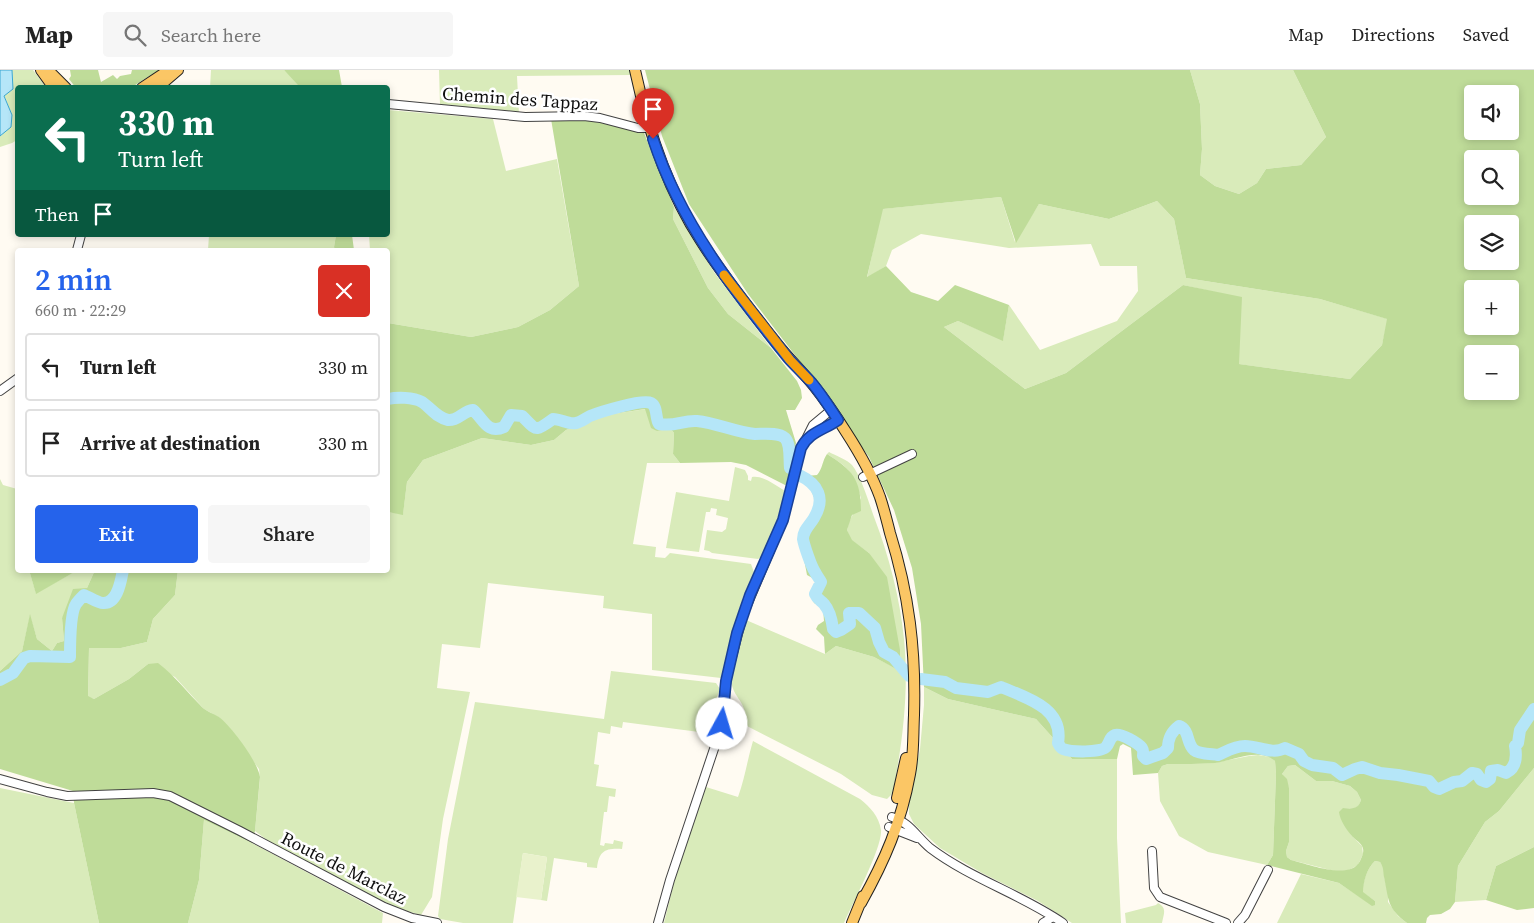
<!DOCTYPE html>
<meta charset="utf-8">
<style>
:root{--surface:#fff;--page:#f6f6f6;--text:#222;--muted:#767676;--line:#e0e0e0;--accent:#2563eb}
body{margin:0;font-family:"Source Serif 4",serif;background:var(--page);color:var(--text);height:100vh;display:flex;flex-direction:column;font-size:19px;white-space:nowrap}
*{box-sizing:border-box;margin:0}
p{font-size:16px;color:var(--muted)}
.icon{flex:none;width:28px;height:28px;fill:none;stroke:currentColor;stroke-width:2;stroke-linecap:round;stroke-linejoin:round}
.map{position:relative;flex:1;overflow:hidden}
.side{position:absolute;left:15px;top:178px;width:375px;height:325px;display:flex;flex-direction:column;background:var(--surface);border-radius:5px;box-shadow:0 2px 8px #0003}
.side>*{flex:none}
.top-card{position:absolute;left:15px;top:15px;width:375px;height:152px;border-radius:5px;box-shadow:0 2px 8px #0003;background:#0b6e4f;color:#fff;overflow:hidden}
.buttons{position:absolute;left:1464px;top:15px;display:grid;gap:10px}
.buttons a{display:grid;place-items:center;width:55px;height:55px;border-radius:5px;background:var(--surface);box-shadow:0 2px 8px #0003;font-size:25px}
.pin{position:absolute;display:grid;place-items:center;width:42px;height:42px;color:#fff;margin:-51px -21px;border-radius:50% 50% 50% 0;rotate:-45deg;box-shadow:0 0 5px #0007}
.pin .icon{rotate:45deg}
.me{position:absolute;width:55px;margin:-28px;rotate:6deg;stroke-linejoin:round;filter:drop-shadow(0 0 4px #0008)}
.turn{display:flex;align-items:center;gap:18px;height:105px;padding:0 20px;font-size:22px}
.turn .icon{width:65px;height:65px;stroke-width:2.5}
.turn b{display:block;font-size:35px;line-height:42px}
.then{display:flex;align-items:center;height:48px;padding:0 20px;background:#0003;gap:10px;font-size:19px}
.round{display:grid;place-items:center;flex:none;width:52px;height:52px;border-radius:5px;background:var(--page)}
.headline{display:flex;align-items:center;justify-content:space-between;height:85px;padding:0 20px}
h1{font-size:30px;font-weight:600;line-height:38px;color:var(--accent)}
.cta{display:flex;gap:10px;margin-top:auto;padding:10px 20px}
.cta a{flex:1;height:58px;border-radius:5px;background:var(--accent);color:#fff;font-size:20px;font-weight:600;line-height:58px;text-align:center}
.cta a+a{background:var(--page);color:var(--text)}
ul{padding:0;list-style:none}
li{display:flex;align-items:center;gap:15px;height:68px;margin:0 10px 8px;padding:0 10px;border:2px solid var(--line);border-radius:5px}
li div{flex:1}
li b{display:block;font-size:19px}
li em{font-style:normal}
header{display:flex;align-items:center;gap:30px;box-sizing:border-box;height:70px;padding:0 25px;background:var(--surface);border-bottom:1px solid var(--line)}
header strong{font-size:24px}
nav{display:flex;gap:28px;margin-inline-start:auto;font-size:18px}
.search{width:350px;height:45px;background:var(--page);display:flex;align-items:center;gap:12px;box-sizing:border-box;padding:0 18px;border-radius:5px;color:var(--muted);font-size:19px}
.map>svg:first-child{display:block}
.green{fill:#d9ebba}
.forest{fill:#bfdc99;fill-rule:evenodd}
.pitch{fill:#e9f2cc}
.water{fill:#b5e6f8;stroke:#3aa6d1}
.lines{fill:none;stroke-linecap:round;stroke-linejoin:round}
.river{stroke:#b5e6f8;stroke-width:12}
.minor-casing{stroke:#424242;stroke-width:10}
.major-casing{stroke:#202020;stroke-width:12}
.minor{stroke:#fff;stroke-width:8}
.major{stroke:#fbc665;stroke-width:10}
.route-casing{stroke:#184099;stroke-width:12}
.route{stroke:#2563eb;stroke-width:9}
.slow{stroke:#f59e0b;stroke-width:9}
.labels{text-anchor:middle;stroke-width:5;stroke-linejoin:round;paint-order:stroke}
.street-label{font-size:18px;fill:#0f0f0f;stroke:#fff}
</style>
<header>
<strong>Map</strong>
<div class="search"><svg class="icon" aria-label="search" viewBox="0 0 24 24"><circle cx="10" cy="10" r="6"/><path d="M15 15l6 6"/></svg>Search here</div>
<nav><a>Map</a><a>Directions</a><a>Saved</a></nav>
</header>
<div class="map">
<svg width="1534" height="853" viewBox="0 0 1534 853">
<rect width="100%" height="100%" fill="#fffbf2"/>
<path class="green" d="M12 0H33L46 17 18 18 17 70 12 73 0 77V66L2 65 12 45 4 25 13 19Z
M211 0H284L303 17 210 18Z
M439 0H630L631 5 517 6 519 45 440 35Z
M1190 0H1293L1326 67 1301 95 1266 99 1257 113 1239 124 1215 116 1200 105 1202 79 1200 34Z
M388 40 493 49 506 101 557 89 579 216 550 240 518 257 471 267 388 253V180H370L369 165H388Z
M1001 127 1015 172 1039 134 1109 149 1157 131 1174 149 1186 208 1320 229 1388 249 1382 275 1350 309 1238 294 1241 228 1183 215 1066 303 1025 319 944 257 958 251 1003 270 1009 235 1040 280 1117 251 1138 221 1137 196H1100L1091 174 1009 178 921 164 892 180 886 196 867 208 882 139Z
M674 137 714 202 771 278 728 244 708 218 673 149Z
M209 165H336L334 177 335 180H208Z
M646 339 657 361 671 359 674 363 673 384 680 393H647L633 474 656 477 655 487 665 488 670 483 751 494 754 502 743 527 721 608 652 600V544L603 538 604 526 488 513 480 578 442 574 437 618 470 622 443 749 432 827 421 845 393 837 267 770 255 761 260 708 259 699 220 648 204 639 175 607 148 594 129 609 94 629 88 627 89 578H121L147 572 153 549 175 525 178 500H388V442L403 444 407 412 423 390 482 368 531 375 554 370 566 360 600 346Z
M829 382C834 385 848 390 852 395 861 406 869 433 874 447 889 486 900 528 904 569 909 619 903 669 894 717L891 725 887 729 872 725 841 704 745 655C749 631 731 628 731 608 731 592 741 566 746 550L825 584 836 576 874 587 899 600 869 483 851 470 847 460 849 452 861 428C852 402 851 399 827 384Z
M735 397 745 400 748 406V410L751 411 752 407C763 405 775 415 785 421L776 454 761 487 758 489 712 483 709 481 704 480 707 460 722 462 726 459 728 448 716 445 717 439 711 438 710 442H706L699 482 666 478 676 422 729 431Z
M0 409 3 415 17 419 18 500H29L36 523 78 500H95L87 518 62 548 64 571 57 573 52 581 37 569 30 546 22 581 0 601Z
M611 601 716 613 720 619 717 627 716 639 713 641 712 648 715 649 699 662 623 652 622 658 611 656 610 664 598 662 594 694 599 695 596 716 616 719 615 727 609 726 607 742H604L600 775 604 776 605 773 613 774 614 770 623 772 622 779C605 778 599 781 597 798L587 797V793L554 788 547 831 541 830 547 787 523 783 513 853H463L440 849 438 846 448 769 475 632 604 649Z
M924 617 948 629 1036 649 1072 689H1117V768L1121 853H1072L1038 831 982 803 940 778 914 754 909 744V734L920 679 924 635Z
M753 671 860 729C870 737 879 746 881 760 883 776 852 835 844 853H664L675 808 706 717 738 727C745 708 747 691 753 671Z
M1258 685 1270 687 1275 691 1276 704 1273 785 1267 795 1208 782 1179 766 1160 731 1158 703 1162 696 1168 694 1213 693 1249 686Z
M1295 695 1316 711H1332L1350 716 1357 722 1361 730C1358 740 1353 739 1343 738L1351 765 1362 776 1363 784 1358 795 1349 800 1338 802 1291 790 1287 787 1286 781 1289 772V718L1282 704 1288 696Z
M1534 698V777L1496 796 1486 830 1455 832 1458 796 1485 752 1499 741Z
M0 718 74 733 99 853H0Z
M204 750 252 773 383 843 382 853H188L199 810Z
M1375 791 1380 792 1384 797V806L1388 823V832L1398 846 1407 853H1277L1301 804 1339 813 1372 835 1375 831 1362 822C1363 812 1367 798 1375 791Z
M1158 833C1167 838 1164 843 1162 853H1126L1125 843 1156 835Z"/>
<path class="forest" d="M70 0H98L101 12 113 5 117 9 120 6 131 4 132 0H159L132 17 76 18 69 9 71 6Z
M284 0H339L342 17H304L298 15Z
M645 0H1190L1200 34 1202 79 1200 105 1215 116 1239 124 1257 113 1266 99 1301 95 1326 67 1293 0H1534V698L1499 741 1485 752 1458 796 1455 832 1450 839 1441 844 1430 845 1427 848 1426 853H1407C1387 838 1389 831 1384 807 1383 801 1384 798 1380 792L1375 791C1367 798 1363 812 1363 822L1375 831V835L1372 836 1339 813 1267 795 1273 785 1276 704 1275 691C1259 677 1233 691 1215 693 1199 694 1183 694 1168 694L1162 696 1158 703 1133 705 1131 678 1123 674 1120 676 1117 689H1072L1036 649 948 629 924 617 921 554 912 498 894 440 869 387 808 302 748 224 689 134 662 66ZM1472 24H1510V61H1472ZM1472 89H1510V126H1472ZM1001 127 1016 173 1039 134 1109 149 1157 131 1174 149 1186 208 1320 229 1387 249 1382 275 1350 309 1239 294 1242 227 1183 215 1066 303 1025 319 944 257 958 251 1003 271 1009 235 955 215 938 231 911 222 886 196 867 207 883 139ZM1472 154H1510V191H1472ZM1472 219H1510V256H1472ZM1472 284H1510V321H1472ZM1295 695 1316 711H1332L1350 716 1357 722 1361 730C1358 739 1353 739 1343 738L1339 742C1340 750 1346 759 1351 765 1354 769 1360 772 1362 776 1365 782 1362 786 1360 791 1350 811 1308 794 1291 790L1287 787 1286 781 1289 772V718L1287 709 1282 704 1288 696Z
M551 49C585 48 611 54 644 63L674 137 673 149 708 218 728 244 771 278 797 311 801 320 802 328 795 340H786L796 373 788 414 785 415 746 395 731 392 680 393 673 384 674 363 671 359 657 361 651 358 645 339 600 346 566 360 554 370 531 375 482 368 423 390 407 412 403 445 388 442V253L471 267 518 257 550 240 579 216Z
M336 165H352L354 180H335L334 177Z
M827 384C853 400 861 410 861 441L852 445 847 460 852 470 869 483 887 507 900 580V601L874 587 836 576 825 584 824 567 816 559 818 555 824 551 823 538 814 533 811 525 816 510 807 505 800 468 803 459 811 450 816 432 810 418 798 407 799 403 806 406 817 405C823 398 822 391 827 384Z
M29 500H78L36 524Z
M95 500H178L175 525 153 549 147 572 121 578H89L88 626 94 629 129 609 148 594 158 593C175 606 187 622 202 637 207 642 213 643 219 647 232 657 258 692 260 707L255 761 252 773 204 750 199 810 188 853H99L74 733 73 721 0 699V601L22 581 30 544 37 569 52 581 57 573 64 571 62 548 73 519 87 518Z
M1534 777V838L1517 840 1486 830 1496 796Z"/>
<path class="pitch" d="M523 783 547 787 541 830 516 827Z"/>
<path class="water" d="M0 0H12L13 19 4 26 12 45 11 57 0 66Z"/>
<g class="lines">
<path class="river" d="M388 329C397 327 413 327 422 332 431 338 437 348 448 350 458 351 463 341 473 340 483 348 487 365 504 357L511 345 522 346C537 360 534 363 553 349 561 349 569 355 576 353 581 352 586 348 590 346 600 342 642 329 651 333 658 337 655 348 659 354 676 357 682 350 697 351 717 353 735 362 755 364 764 364 778 362 785 368 791 374 789 390 790 398
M799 405C818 414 826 428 814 448 810 455 803 460 803 469 804 475 811 496 815 502 817 506 819 508 821 512L815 524C817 529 820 530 824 534 830 541 832 551 833 559L836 562 841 560 850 554 849 543H859L875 558 879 572 884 582 893 587 909 606
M921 609 945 612 956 618 988 622 1001 617C1027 628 1064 638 1058 673 1059 675 1061 678 1063 679 1070 682 1101 683 1106 677 1110 673 1109 667 1115 665 1121 663 1138 673 1142 678 1144 681 1143 683 1143 686L1146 689 1163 683 1168 678C1168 668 1171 662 1179 656 1190 660 1186 673 1194 680 1199 684 1212 684 1218 685 1227 681 1235 676 1245 676 1259 676 1272 685 1285 678L1299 684 1304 691 1312 695 1333 698 1342 705 1355 699 1362 697 1380 703 1398 705 1429 711 1434 717 1439 719 1454 712 1462 711 1472 703 1477 704 1481 710 1486 712 1490 709 1491 701 1498 700 1506 703C1516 698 1517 687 1515 676L1518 673 1520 660 1534 639
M0 610 13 603 24 588 30 586 70 587C70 576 70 543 76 534 78 531 81 528 84 525 89 527 98 533 103 533 118 534 121 510 123 500"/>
<defs>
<path id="minor" d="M388 34 525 47 584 46 600 48 638 58H649
M77 180 81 165
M0 321 18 308
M807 369 815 362 838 350
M863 407 912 384
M0 709 47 722 67 726 153 723 170 726 240 761 384 837 412 848 437 853
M892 747C909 752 917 767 930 778 971 809 1021 824 1063 853
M889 757 917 768
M1152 781 1154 818 1160 827 1226 853
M658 853 670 810 721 658 727 606 743 545 783 450 801 379 813 355 831 340
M1043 853 1053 847
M1238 853 1245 845 1268 800"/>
<path id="major" d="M41 0 54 18
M48 0 66 18
M635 0C648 61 667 119 701 171 723 206 749 238 775 271 787 287 802 301 814 316 826 331 836 346 846 362 859 382 872 405 880 427 884 439 887 451 890 463 909 524 916 580 914 645 913 665 914 684 910 704 901 753 885 790 861 833
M142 18 169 0
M157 18 178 0
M897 728 906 688
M852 853 863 826"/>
</defs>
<use href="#minor" class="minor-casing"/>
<use href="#major" class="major-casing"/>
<use href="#minor" class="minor"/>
<use href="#major" class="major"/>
</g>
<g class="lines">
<defs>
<path id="route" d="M653 69C680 152 734 221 788 288 796 297 804 304 812 313 822 325 830 338 838 350 824 360 809 362 801 378L783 450 750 525 737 563 726 611 722 654"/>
</defs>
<use href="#route" class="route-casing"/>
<use href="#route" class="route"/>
<path class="slow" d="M724 205 790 290 809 310"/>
</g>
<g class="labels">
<g class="street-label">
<text transform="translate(520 29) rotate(4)" y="6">Chemin des Tappaz</text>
<text transform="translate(344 798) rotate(27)" y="6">Route de Marclaz</text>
</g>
</g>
</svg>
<div class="buttons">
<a><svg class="icon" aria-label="sound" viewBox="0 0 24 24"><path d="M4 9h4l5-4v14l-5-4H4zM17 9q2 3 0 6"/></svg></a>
<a><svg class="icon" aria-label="search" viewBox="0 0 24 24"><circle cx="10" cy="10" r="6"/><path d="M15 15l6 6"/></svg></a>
<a><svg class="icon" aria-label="layers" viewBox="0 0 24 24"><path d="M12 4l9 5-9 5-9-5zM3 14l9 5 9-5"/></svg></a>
<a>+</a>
<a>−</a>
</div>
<div class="pin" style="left:653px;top:69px;background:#d93025"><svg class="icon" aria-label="arrive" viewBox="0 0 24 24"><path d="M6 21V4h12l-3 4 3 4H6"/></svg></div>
<svg class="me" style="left:722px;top:654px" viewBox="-20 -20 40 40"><circle r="19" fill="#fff"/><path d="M0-13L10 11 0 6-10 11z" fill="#2563eb"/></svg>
<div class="top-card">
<div class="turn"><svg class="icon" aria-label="left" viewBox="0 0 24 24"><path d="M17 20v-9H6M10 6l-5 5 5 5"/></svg><div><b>330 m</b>Turn left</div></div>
<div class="then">Then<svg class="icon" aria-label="arrive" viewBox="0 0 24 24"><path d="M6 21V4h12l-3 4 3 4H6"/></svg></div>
</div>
<section class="side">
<div class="headline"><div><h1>2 min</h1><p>660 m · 22:29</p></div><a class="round" style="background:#d93025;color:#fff"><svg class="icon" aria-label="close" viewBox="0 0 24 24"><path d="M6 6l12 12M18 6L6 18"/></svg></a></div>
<ul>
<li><svg class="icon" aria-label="left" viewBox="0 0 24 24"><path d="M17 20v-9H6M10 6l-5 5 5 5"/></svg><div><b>Turn left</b></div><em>330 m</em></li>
<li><svg class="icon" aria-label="arrive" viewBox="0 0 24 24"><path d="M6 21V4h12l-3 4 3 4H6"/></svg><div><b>Arrive at destination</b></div><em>330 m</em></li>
</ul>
<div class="cta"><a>Exit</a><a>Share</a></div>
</section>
</div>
